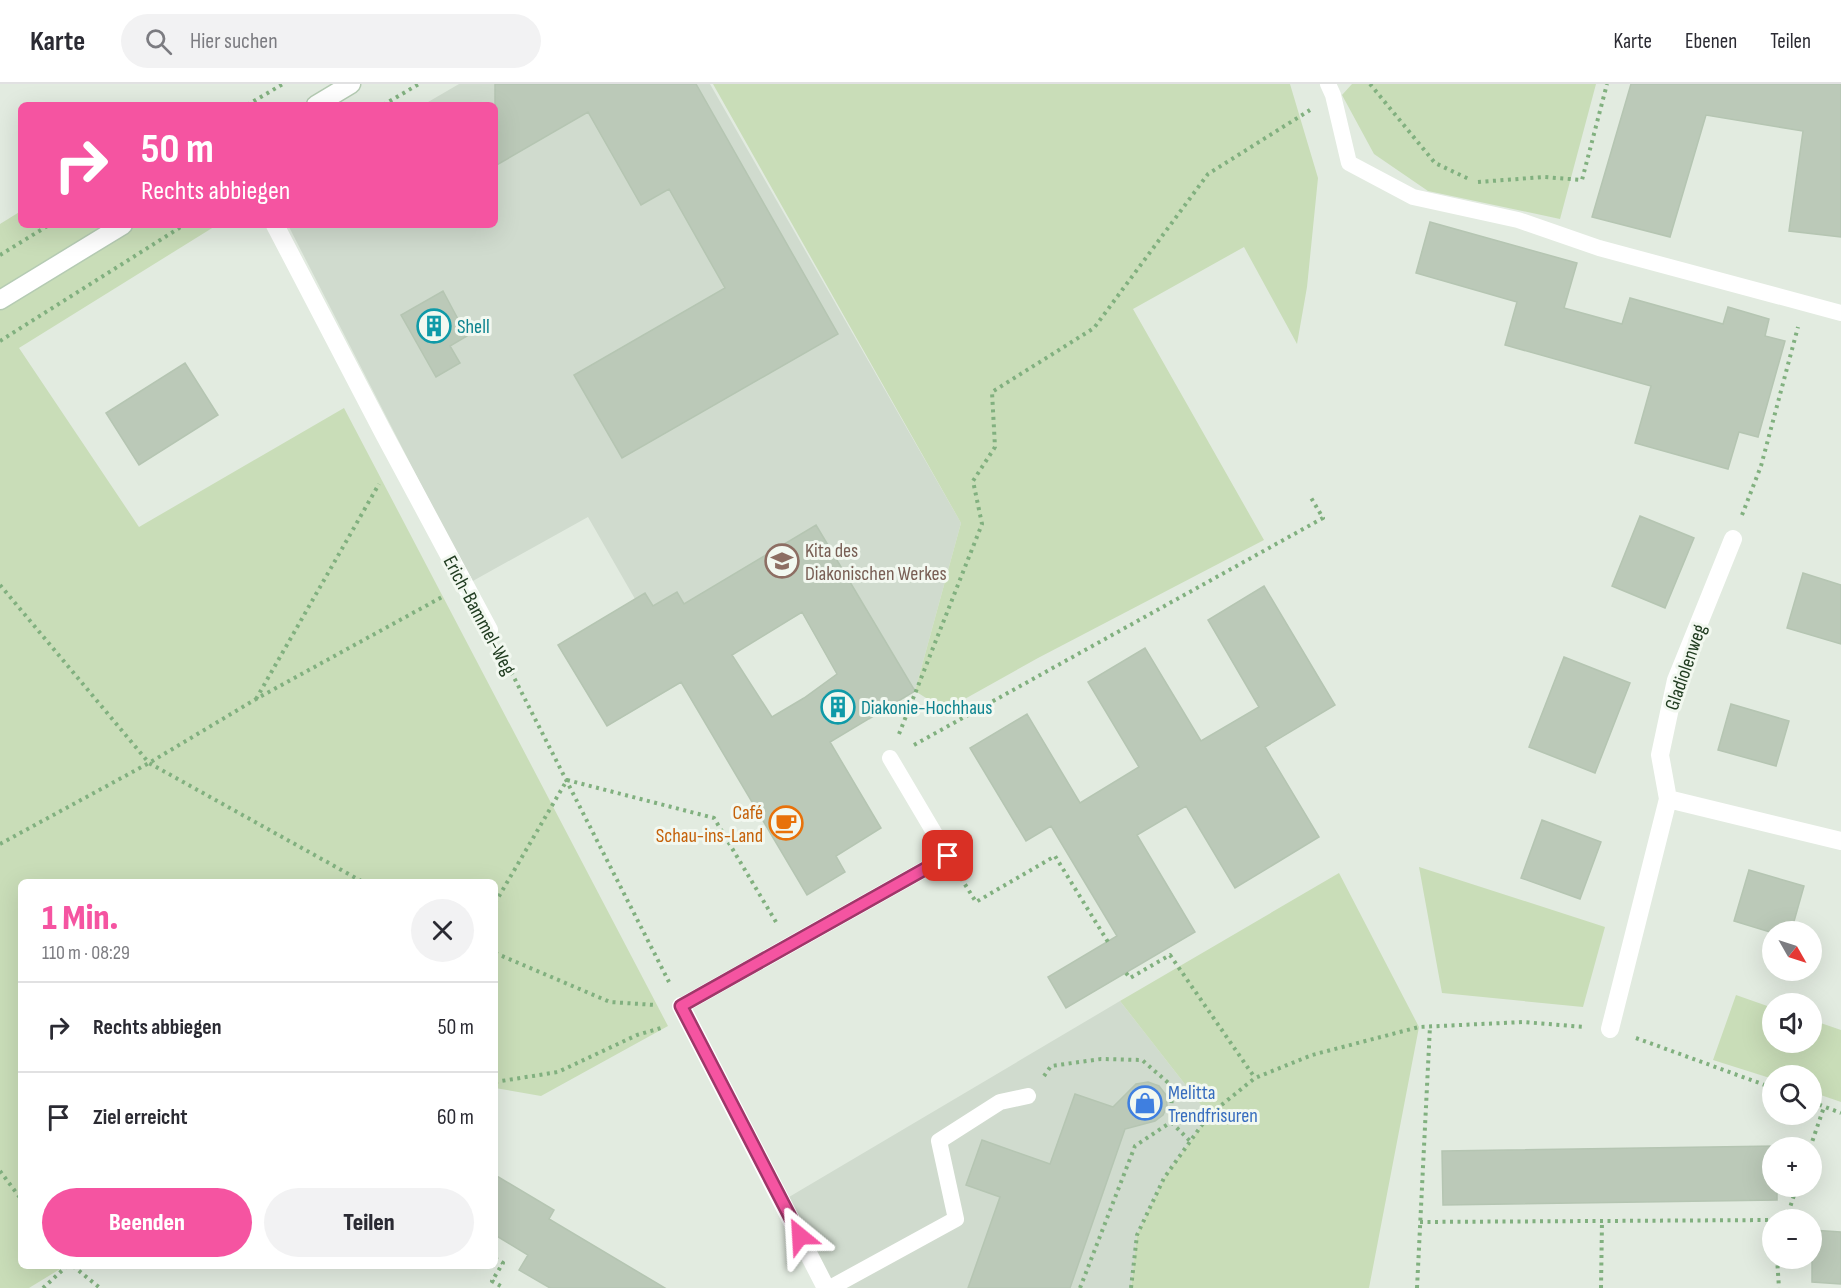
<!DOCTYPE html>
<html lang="de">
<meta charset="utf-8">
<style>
:root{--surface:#fff;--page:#f2f2f3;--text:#2b2b33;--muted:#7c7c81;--line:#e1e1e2;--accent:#f554a1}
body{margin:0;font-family:"Sofia Sans Condensed",sans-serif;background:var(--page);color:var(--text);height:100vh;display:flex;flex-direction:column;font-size:22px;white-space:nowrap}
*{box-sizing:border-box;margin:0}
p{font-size:20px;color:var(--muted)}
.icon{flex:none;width:33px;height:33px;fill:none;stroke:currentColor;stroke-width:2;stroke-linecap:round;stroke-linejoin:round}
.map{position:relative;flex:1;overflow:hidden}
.details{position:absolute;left:18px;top:795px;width:480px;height:390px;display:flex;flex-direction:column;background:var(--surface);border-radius:9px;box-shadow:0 6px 24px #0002}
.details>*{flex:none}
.guide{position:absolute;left:18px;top:18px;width:480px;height:126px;border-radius:9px;box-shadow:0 6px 24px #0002;background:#f554a1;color:#fff;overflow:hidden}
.needle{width:39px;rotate:129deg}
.buttons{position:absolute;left:1762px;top:837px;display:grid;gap:12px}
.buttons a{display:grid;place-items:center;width:60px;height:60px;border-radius:50%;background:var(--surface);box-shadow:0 6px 24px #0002;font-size:30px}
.pin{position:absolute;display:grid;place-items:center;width:51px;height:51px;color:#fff;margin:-26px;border-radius:12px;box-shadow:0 3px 9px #0006}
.me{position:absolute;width:66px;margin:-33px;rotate:333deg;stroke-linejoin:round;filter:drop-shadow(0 0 4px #0008)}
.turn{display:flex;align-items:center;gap:21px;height:126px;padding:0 24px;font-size:27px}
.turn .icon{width:78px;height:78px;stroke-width:2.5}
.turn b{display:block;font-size:42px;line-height:51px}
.round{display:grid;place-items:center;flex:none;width:63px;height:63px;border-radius:32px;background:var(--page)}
.overview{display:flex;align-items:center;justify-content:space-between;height:102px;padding:0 24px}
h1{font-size:36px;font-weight:800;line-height:45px;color:var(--accent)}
.action{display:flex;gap:12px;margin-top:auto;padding:12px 24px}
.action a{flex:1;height:69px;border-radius:36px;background:var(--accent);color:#fff;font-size:24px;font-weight:800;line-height:69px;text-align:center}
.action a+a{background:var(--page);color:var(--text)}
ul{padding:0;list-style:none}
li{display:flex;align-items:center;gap:18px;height:90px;padding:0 24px;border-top:2px solid var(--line)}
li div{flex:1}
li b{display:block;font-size:22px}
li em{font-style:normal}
header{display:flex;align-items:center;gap:36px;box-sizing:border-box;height:84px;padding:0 30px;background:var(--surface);border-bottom:2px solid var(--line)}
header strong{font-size:28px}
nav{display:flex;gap:33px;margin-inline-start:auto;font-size:21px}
.search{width:420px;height:54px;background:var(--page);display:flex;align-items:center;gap:15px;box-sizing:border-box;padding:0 21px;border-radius:33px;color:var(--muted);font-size:22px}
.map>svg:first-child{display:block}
.built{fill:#d0dbce}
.green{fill:#c9ddb8}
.building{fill:#bbc9b8;stroke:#b5c5b2;stroke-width:1.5;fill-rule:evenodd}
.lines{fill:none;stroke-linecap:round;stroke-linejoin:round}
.secondary-casing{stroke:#b5cbb3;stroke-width:21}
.path{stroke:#81b07f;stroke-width:4;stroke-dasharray:3 4.5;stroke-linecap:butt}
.lane{stroke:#fff;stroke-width:16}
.street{stroke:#fff;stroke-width:18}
.secondary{stroke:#fff;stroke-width:18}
.route-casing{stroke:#9f3769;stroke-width:15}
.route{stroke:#f554a1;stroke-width:10}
.labels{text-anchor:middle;stroke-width:6;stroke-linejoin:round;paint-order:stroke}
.culture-label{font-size:20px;fill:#0d838f;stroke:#f2f8f0;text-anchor:start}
.education-label{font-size:20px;fill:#785e54;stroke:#f2f8f0;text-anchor:start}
.street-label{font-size:20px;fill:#203c20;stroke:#f2f8f0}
.food-label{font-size:20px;fill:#c56008;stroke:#f2f8f0;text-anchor:end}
.shop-label{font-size:20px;fill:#366cbe;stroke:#f2f8f0;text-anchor:start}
</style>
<header>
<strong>Karte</strong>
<div class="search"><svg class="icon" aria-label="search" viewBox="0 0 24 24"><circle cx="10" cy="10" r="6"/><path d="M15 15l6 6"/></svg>Hier suchen</div>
<nav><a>Karte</a><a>Ebenen</a><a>Teilen</a></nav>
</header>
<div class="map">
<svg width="1841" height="1204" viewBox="0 0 1841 1204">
<rect width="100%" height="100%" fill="#e2ebe0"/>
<path class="built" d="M459 0H710L961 439 915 607 869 636 837 590 802 529 607 642 558 561 635 515 588 433 471 498 288 141H495V21H423Z
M1120 917 1209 1031 1164 1094 1137 1151 1131 1204H835L789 1113Z"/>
<path class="green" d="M713 0H1290L1318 94 1307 203 1297 260 1244 163 1133 225 1264 456 1038 574 945 626 915 607 961 439Z
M1352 0H1596L1560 135 1428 107 1374 70 1342 11Z
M21 127V141H217L19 264 139 443 344 324 668 942 541 1012 495 1004V798H21V1182H65L29 1204H0V140Z
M1419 783 1605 843 1583 923 1442 909Z
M1339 789 1419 943 1369 1204H1131L1137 1151 1164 1094 1209 1031 1120 917Z
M1736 911 1773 924V958H1812V936L1841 946V1018L1812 1008V992H1773V995L1713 976Z"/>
<path class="building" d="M495 0H696L838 250 622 374 574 291 725 204 669 105 641 121 588 28 495 82Z
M1631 0H1841V153L1789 147 1803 47 1706 31 1670 153 1592 133Z
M1430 138 1577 179 1564 224 1622 240 1630 214 1723 240 1728 223 1769 235 1765 252 1785 257 1758 353 1739 348 1728 385 1635 359 1651 302 1505 261 1517 218 1416 189Z
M443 207 467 252 450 262 460 279 436 293 401 231Z
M185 279 218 331 139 381 106 329Z
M1640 432 1694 454 1665 524 1612 502Z
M816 441 915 607 830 658 881 744 836 772 845 788 807 811 681 598 607 642 558 561 645 509 653 522 677 508 684 520ZM802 528 837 590 804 614 772 633 732 571Z
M1803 489 1841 501V560L1787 544Z
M1264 502 1335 621 1265 663 1319 753 1235 804 1186 722 1137 751 1195 848 1066 924 1048 893 1117 852 1051 742 1026 757 970 664 1027 630 1080 719 1139 683 1088 598 1145 564 1201 657 1259 623 1208 536Z
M1564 573 1630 599 1595 689 1529 663Z
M1731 620 1789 637 1776 682 1718 666Z
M1542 736 1601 758 1580 815 1521 794Z
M1749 786 1804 802 1791 848H1770L1734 837Z
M1148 998 1159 1002 1166 1011 1167 1022 1163 1031 1155 1037 1125 1045 1070 1204H968L1000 1113 966 1101 982 1056 1050 1080 1075 1010 1113 1023 1136 1000Z
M1777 1062 1773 1064V1102H1777V1116L1443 1121 1442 1067Z
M495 1091 554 1126 549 1135 665 1204H550L519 1186 528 1171 495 1151Z
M1812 1146 1841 1148V1200L1812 1198Z"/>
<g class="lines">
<defs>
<path id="secondary" d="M316 21 351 0
M0 216 123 141"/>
</defs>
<use href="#secondary" class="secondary-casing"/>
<path class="path" d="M1370 0 1435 79 1471 96
M247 21 283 0
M383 21 419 0
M1478 98 1544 93 1582 96 1607 0
M0 171 49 141
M0 257 184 141
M1742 431 1761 382 1798 243
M0 501 149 679 363 798
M501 568 669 898
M256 615 379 400
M899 650 982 440 973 397 995 363 992 308 1094 244 1208 90 1310 26
M914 661 1323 434 1310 412
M0 760 149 679 256 615 442 513
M961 794 976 818 1055 772 1108 858
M495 819 567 696 714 734 776 838
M495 869 610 918 655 921
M1126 889 1130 894 1170 871 1255 994
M1636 954 1773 1004
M1044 992 1051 982 1101 975 1142 976 1172 1002 1171 1038 1190 1057
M495 998 558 988 637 951 661 944
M1812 1018 1841 1029
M1810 1064 1824 1023
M0 1087 21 1115
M1786 1136 1797 1102
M1420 1138 1773 1136
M495 1174 503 1179 492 1197 504 1204
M1777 1174 1779 1204
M73 1182 100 1204
M43 1204 67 1182
M1080 1204 1135 1062 1171 1038
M1131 1204 1137 1151 1164 1094 1209 1031 1255 994 1312 971 1419 943 1523 938 1585 943
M1417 1204 1430 942
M1601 1204 1602 1137"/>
<path class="lane" d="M1328 0 1333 11 1349 79 1413 113 1518 136 1599 164 1841 229
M681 922 948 772 890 674
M830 1204 956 1135 939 1057 1000 1018 1028 1012"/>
<path class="street" d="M275 141 384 350 489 546
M1668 715 1841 757
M681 922 826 1204
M1610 945 1668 715 1660 671 1676 596 1733 455"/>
<use href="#secondary" class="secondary"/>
</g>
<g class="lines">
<defs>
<path id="route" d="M800 1152 681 922 948 772"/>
</defs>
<use href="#route" class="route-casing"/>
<use href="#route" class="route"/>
</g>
<defs>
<symbol id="building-ring" viewBox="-11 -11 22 22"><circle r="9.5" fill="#f2f8f0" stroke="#0f9aa8" stroke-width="1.5"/><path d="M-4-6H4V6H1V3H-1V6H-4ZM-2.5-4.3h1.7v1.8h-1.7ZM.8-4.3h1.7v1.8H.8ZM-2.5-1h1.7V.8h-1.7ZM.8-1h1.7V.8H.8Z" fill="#0f9aa8"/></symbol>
<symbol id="school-ring" viewBox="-11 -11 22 22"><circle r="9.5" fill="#f2f8f0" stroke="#8d6e63" stroke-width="1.5"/><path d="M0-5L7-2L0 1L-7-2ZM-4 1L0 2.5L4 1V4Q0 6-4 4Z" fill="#8d6e63"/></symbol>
<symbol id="cafe-ring" viewBox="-11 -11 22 22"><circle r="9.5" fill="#f2f8f0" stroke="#e8710a" stroke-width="1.5"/><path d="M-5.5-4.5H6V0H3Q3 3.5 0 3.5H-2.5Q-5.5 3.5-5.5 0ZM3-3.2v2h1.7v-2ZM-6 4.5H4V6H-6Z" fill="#e8710a"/></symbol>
<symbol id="shop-ring" viewBox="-11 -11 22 22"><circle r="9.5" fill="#f2f8f0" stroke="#3f7fe0" stroke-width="1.5"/><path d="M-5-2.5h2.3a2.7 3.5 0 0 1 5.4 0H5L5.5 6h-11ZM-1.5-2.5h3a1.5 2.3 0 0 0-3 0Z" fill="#3f7fe0"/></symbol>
</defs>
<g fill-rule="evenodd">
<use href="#building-ring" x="415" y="223" width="38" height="38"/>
<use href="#school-ring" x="763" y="458" width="38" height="38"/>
<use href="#building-ring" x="819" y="604" width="38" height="38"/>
<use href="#cafe-ring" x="767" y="720" width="38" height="38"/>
<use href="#shop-ring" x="1126" y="1000" width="38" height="38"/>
</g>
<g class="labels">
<g class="culture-label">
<text x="457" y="249">Shell</text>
<text x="861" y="630">Diakonie-Hochhaus</text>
</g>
<g class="education-label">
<text x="805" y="473">Kita des<tspan x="805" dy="23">Diakonischen Werkes</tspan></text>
</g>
<g class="street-label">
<text transform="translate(480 531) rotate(62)" y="7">Erich-Bammel-Weg</text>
<text transform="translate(1685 583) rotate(-71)" y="7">Gladiolenweg</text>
</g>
<g class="food-label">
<text x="763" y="735">Café<tspan x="763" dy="23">Schau-ins-Land</tspan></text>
</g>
<g class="shop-label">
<text x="1168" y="1015">Melitta<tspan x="1168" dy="23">Trendfrisuren</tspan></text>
</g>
</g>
</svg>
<div class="buttons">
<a><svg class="needle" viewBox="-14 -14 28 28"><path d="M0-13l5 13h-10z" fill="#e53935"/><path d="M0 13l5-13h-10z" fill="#7c7c81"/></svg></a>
<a><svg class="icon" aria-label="sound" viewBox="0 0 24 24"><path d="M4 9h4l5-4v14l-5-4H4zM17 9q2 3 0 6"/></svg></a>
<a><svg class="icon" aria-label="search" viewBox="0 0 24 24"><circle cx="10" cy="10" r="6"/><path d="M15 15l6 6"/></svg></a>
<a>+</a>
<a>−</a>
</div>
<div class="pin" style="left:948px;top:772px;background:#d93025"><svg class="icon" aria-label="arrive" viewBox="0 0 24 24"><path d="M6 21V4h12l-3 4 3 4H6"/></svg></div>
<svg class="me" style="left:800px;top:1152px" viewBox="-20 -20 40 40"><path d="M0-17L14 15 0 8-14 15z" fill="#f554a1" stroke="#fff" stroke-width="4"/></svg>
<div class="guide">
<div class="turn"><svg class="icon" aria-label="right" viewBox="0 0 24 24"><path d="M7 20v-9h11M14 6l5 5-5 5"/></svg><div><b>50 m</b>Rechts abbiegen</div></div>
</div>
<section class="details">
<div class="overview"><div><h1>1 Min.</h1><p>110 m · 08:29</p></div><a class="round"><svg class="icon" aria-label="close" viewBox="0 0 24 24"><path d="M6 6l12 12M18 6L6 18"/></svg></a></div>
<ul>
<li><svg class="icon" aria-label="right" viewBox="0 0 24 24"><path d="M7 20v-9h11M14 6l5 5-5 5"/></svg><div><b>Rechts abbiegen</b></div><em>50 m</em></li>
<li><svg class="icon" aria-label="arrive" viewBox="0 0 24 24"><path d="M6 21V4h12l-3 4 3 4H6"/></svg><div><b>Ziel erreicht</b></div><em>60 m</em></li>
</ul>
<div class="action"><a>Beenden</a><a>Teilen</a></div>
</section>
</div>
